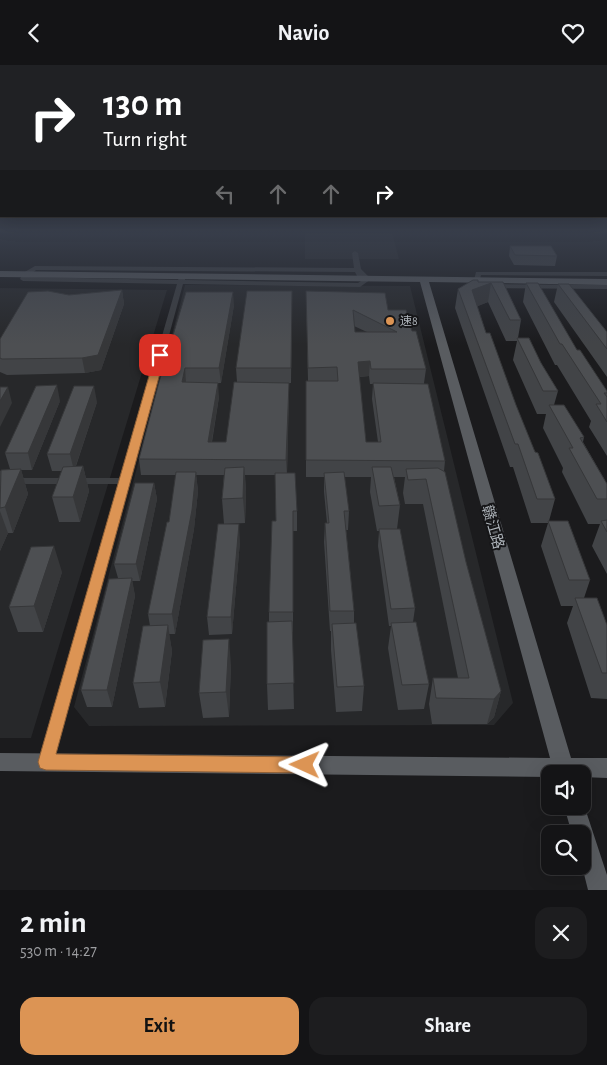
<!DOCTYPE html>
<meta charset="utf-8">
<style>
:root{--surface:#141416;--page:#1d1d1f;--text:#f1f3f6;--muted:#9d9ea1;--line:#333335;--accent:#dc9454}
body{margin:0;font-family:"Alegreya Sans","Noto Sans SC",sans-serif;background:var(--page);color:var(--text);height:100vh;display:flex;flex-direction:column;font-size:19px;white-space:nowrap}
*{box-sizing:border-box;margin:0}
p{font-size:16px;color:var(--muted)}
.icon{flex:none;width:28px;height:28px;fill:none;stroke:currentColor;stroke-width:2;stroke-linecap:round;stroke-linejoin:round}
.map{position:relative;height:825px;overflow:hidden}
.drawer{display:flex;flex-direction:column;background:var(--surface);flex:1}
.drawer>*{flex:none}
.guide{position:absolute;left:0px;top:0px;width:608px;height:152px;box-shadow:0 5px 20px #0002,0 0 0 1px var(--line);background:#202124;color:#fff;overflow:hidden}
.buttons{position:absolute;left:541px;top:700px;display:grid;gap:10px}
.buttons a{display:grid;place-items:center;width:50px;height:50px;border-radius:10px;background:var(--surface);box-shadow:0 5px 20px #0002,0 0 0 1px var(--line);font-size:25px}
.pin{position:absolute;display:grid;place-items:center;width:42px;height:42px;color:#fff;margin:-21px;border-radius:10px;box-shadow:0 2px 8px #0006}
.me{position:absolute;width:55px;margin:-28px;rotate:271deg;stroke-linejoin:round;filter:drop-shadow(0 0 4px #0008)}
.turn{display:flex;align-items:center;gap:18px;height:105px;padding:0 20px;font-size:22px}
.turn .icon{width:65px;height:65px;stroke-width:2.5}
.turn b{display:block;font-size:35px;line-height:42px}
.lanes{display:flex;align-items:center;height:48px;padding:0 20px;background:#0003;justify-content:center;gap:25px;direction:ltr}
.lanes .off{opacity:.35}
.round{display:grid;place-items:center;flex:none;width:52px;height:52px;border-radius:15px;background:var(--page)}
.summary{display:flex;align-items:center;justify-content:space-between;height:85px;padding:0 20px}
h1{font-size:30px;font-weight:600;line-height:38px}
.cta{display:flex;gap:10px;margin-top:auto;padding:10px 20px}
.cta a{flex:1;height:58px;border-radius:15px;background:var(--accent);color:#111;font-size:20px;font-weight:600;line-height:58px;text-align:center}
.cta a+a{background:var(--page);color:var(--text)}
header{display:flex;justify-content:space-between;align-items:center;height:65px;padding:0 20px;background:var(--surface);font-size:22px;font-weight:600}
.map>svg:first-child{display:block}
.built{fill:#27282a}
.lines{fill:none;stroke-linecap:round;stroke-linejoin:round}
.minor{fill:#3c3e41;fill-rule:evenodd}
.major{fill:#595c60;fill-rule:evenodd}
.wall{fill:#424447;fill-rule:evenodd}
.shaded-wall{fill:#363739}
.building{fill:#4d4f52;stroke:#363739;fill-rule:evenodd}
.route{fill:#dc9454;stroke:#8f6037}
.poi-dot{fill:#dc9454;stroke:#161618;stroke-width:2}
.labels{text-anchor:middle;stroke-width:4;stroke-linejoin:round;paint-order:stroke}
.far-poi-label{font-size:12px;fill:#afb5bb;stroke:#161618;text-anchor:start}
.street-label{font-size:15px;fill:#afb5bb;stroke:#161618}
</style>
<header><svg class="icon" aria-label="back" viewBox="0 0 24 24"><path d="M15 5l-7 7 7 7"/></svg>Navio<svg class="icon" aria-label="heart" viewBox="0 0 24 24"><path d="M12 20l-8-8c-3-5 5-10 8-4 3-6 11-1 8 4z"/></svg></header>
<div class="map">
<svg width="607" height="825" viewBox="0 0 607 825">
<rect width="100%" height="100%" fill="#1b1b1d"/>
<path class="built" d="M305 164H391L399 194H305Z
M185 220 410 221 513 638 494 660 89 661 74 642Z
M0 223 167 225 31 673H0Z"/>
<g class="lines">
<path class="minor" d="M355 186 358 188 361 204 371 214 360 222 183 219 53 697 51 702 46 704 41 702 39 697 119 419H0V413H121L177 219 23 216 20 214 23 208 35 201 354 203 352 188ZM36 205 355 207 357 211H361L364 214 358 218 185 215V212L182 210 180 211 178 215 27 212Z
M476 207H607V211L481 210 480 214 488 219 607 220V224L486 223 474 215Z"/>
<path class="major" d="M0 206 607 214V220L429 217 571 693H607V713L582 712V709H550V712L0 706V688L550 693 420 217 0 212Z
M582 734 607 810V825H588L582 801V769H572L564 741H582Z"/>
</g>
<path class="wall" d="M510 181 557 191 555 201 514 200 509 191Z
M478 217H503L521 255 518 273 541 298 558 326 554 340 584 372 583 377 607 419V509L592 481 600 459H588L562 407 563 403 543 363 546 349H537L513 295 517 276H506L488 237 477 241 486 268 535 387 555 434 549 456 590 515 584 533 607 560V634L591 633 567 558 573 541H561L541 481 548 458H531L513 402H510L455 243 458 224Z
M526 218 607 326V391L589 362 591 356 557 300H555L523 237Z
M558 219 607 267V312L554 237Z
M122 225 124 239 101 305 85 308 7 310 0 307V274L69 230Z
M306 226 388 245 412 266 426 304 424 318 445 396 444 406 466 497 501 626 494 652 487 659H432L429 639 433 613H458L423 439H405L403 428 405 412H394L400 440 397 464 415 543 413 557 429 619 424 644 398 645 388 583 391 561H389L378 481 379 466H377L370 427 371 412H344L349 446 348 465H346L354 546V559L364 621 362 646 336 647 331 585V566H330L324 477 325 458H327L324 427V412H306V316H308ZM354 261 367 267H355ZM369 311 370 319H373L372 334 378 377H366L359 312Z
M234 240 221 318H213L219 332 212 377H226L237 317 236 303 292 240 291 318H289L287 408 297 446V466H293V567H292L294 644 268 645 267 619 269 557V547L276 456 275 410H245L246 427 245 458 224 459 222 434 224 410H196L198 426 194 464 175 569H169L172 586 165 642 139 643 133 618 150 561 148 549 169 457 176 410H141L139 394 159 317Z
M60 336 32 405H21L28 429 13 468H8L0 486V406L10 404 5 388Z
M97 337 76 401H83L89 426 80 457H59L52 432 62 406H52L47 389Z
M154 418 157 434 140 516H132L135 531 112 642H87L81 625 118 513 114 499Z
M240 476 232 569 209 570 207 552Z
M62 507 43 567H18L9 542Z
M231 600 229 652 203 653 199 628Z"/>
<path class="shaded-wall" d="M491 218 488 237 469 245 472 225Z
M122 225 124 239 101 305 85 308 82 293Z
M233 227 234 240 221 318 219 303Z
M370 296 369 311 357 312 358 297Z
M185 303 186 318 182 317Z
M218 318 219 332 209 392 208 377Z
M289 318V332L287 411 286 395Z
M57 320 60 336 32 405 28 388Z
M94 321 97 337 74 406 70 389Z
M8 322 12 338 0 362V336Z
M83 401 89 426 80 457 73 432Z
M244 402 246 427 245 458 243 433Z
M21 404 28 429 13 468 5 442Z
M196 407 198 426 194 464 175 569 172 549Z
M154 418 157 434 140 516 136 499Z
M0 446 8 468 0 486Z
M239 459 240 476 232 569 231 552Z
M54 481 62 507 43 567 34 541Z
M132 513 135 531 112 642 107 625Z
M168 560 172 586 165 642 160 617Z
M229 574 231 600 229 652 226 627Z
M501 626 494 652 487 659 494 634Z"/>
<path class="building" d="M510 181H551L557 191 515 190Z
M473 215H478V217H503L521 255H510L491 218 472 225 486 268H490L516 340 535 387 538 388 555 434H537L518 379H515L458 224Z
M526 218H538L577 285H580L607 326V328H604L607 332V357L596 339H601L562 279H560Z
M558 219H569L607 267V284Z
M122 225 98 290 82 293 2 294 0 293V274L28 227 48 226 69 230Z
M247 226H292L291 303H236Z
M306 226 385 228 388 245H406L412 266H416L426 304H371L370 296 358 297 366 377H381L373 318 428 319 445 396 306 395V316H338L337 302 308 303ZM353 245 397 267H355Z
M186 227H233L219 303H185L182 317 218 318 208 377H226L234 317 289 318 286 395 139 394 159 317Z
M517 273H529L541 298 558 326H543Z
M57 320 28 388H5L36 321Z
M74 321H94L70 389H47Z
M0 322H8L0 336Z
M549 340H564L584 372 580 373 607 419V434H597L569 383H573Z
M83 401 73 432H52L63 402Z
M244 402 243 433 222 434 225 403Z
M372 402H391L400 440 379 441Z
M438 403 445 407 466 497 501 626 494 634 436 633 433 613H469L426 414 408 415 406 404Z
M21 404 5 442 0 443 1 405Z
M176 407H196L192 445 172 549H148L167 457H169Z
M344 407 349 446H344L354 546H330L325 458H329L324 408Z
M275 408H295L297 446H293V547H269L272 456H276Z
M135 418H154L136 499H114Z
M607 455V467L601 456Z
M548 456H568L590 515H569Z
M218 459H239L231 552H207Z
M379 464H400L415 543 391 544Z
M54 481 34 541 9 542 31 482Z
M132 513 107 625H81L109 514Z
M575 533H597L607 560V608H602Z
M292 556 294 618 267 619V557Z
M416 557 429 619 402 620 391 558Z
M356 558 364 621 337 622 332 559Z
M168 560 160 617 133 618 143 561Z
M229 574 226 627 199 628 203 575Z"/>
<linearGradient id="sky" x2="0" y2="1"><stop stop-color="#0f0f10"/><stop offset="0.59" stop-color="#393f4c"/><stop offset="1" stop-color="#393f4c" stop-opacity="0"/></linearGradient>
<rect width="607" height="280" fill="url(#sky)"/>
<path class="route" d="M160 287 165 290 56 689 305 692 311 694 313 700 311 705 305 708 46 705 40 703 38 697 155 290Z"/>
<circle class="poi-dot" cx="390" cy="256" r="5"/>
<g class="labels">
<g class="far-poi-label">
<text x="400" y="260">速8</text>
</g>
<g class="street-label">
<text transform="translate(493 462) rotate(74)" y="5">赣江路</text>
</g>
</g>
</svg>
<div class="buttons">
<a><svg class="icon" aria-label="sound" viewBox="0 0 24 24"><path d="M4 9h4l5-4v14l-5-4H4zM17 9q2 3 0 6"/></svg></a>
<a><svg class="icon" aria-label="search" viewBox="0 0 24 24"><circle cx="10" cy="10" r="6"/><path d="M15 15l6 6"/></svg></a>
</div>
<div class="pin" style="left:160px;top:290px;background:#d93025"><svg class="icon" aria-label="arrive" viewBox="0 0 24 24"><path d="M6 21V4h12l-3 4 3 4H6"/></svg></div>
<svg class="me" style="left:305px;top:700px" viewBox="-20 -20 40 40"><path d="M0-17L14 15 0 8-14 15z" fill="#dc9454" stroke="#fff" stroke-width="4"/></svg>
<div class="guide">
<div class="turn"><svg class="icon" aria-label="right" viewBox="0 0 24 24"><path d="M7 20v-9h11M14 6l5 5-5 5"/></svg><div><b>130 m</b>Turn right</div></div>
<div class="lanes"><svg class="icon off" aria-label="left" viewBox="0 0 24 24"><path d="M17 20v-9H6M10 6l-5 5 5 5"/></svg><svg class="icon off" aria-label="ahead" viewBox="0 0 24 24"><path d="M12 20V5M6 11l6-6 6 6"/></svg><svg class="icon off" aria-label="ahead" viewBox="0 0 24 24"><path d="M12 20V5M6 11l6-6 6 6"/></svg><svg class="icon" aria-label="right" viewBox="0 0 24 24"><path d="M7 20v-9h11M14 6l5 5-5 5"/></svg></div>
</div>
</div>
<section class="drawer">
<div class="summary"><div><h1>2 min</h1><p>530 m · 14:27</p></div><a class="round"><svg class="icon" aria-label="close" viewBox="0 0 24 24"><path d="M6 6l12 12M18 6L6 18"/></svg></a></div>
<div class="cta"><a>Exit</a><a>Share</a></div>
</section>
